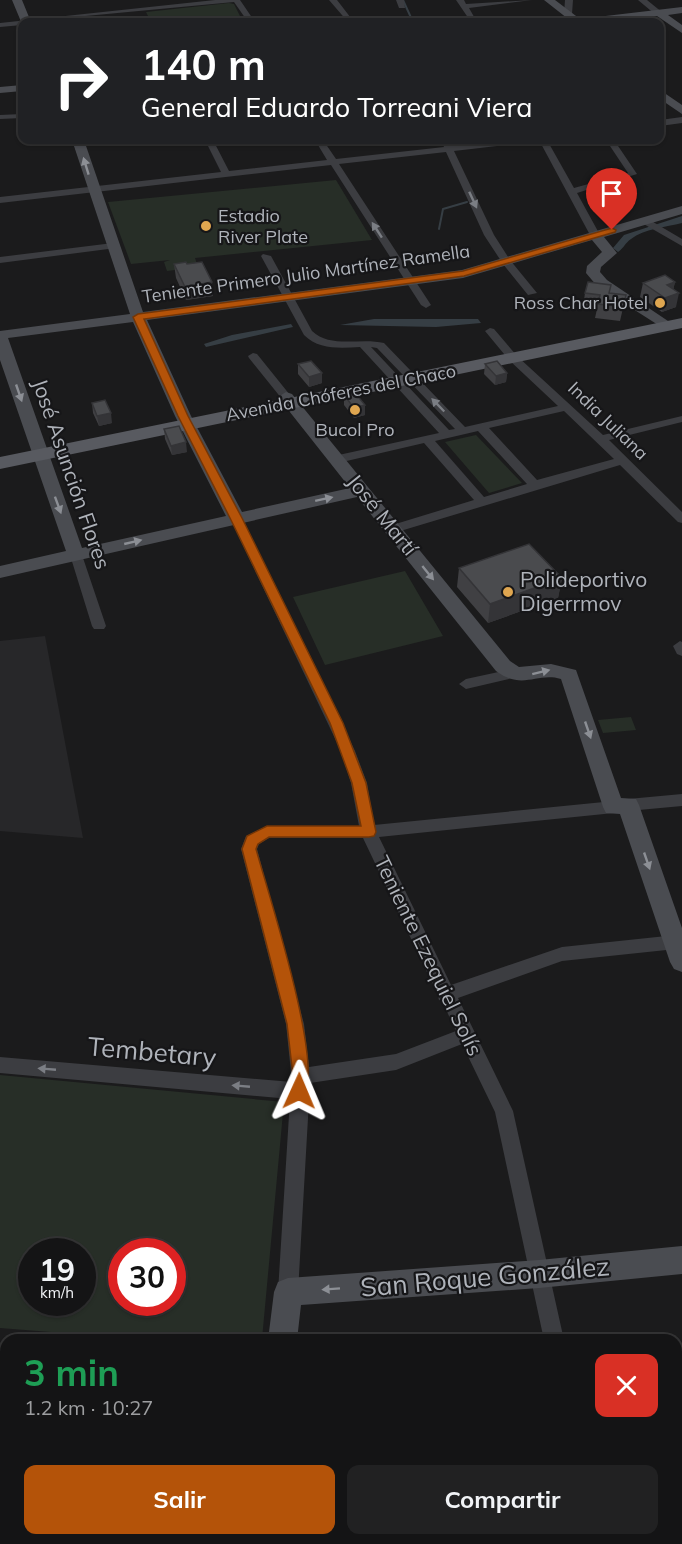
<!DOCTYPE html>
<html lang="es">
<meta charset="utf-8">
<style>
:root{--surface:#141415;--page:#212122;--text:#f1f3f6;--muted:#9d9ea0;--line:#333334;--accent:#b45309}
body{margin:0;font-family:Mulish,sans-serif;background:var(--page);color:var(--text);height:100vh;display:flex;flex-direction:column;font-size:22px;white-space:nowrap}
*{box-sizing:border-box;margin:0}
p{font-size:20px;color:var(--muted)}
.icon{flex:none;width:33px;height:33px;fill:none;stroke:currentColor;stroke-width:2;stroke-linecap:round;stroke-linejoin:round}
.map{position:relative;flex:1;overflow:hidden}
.sheet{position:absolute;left:0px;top:1334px;width:682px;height:212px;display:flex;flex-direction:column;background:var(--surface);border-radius:18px 18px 0 0;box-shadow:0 2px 4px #0004,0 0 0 2px var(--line)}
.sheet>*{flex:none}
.banner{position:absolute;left:18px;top:18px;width:646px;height:126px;border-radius:12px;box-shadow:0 2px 4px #0004,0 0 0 2px var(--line);background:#202124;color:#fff;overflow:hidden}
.speed{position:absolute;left:18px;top:1238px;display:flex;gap:12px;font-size:30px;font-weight:700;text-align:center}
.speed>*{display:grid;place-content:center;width:78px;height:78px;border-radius:50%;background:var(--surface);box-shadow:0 2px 4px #0004,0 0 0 2px var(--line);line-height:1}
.speed small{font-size:15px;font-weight:400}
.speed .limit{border:9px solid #d22;background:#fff;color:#111}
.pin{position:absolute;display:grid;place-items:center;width:51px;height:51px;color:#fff;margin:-62px -26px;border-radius:50% 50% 50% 0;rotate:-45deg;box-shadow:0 0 6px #0007}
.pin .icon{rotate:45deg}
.me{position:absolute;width:66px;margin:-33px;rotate:1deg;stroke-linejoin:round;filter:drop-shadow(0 0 4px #0008)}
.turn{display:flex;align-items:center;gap:21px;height:126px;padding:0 24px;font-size:27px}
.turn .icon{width:78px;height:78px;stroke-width:2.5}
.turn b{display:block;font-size:42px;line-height:51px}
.round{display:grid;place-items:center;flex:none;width:63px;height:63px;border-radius:12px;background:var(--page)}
.headline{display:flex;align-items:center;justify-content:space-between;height:102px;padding:0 24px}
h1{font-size:36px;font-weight:700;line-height:45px;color:#1e9e55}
.cta{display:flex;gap:12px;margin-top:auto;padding:12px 24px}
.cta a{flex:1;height:69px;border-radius:12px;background:var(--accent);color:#fff;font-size:24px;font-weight:700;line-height:69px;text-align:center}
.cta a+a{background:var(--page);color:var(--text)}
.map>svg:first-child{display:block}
.built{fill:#272729}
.green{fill:#272e27;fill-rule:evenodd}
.water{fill:#363e44}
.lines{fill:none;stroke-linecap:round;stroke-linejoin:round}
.stream{stroke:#363e44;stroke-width:2}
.street{fill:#3c3d41;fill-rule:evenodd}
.secondary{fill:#4a4c51;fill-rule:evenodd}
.primary{fill:#585a60;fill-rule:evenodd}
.wall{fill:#404043}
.shaded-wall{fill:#343437}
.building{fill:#4a4b4e;stroke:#343437;stroke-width:1.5}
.oneway{fill:#8c8f95}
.oneway2{fill:#7b7e84}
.route{fill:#b45309;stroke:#753606;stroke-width:1.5}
.poi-dot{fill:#dfa650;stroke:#161618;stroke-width:2}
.labels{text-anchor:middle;stroke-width:4.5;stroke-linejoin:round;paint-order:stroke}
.far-poi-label{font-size:18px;fill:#afb3ba;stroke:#161618;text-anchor:start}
.far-street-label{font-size:18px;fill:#afb3ba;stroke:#161618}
.street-label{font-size:21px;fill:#afb3ba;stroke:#161618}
.poi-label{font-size:21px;fill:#afb3ba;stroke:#161618;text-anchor:start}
.near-street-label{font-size:26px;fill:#afb3ba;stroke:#161618}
</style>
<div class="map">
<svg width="682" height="1544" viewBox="0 0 682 1544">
<rect width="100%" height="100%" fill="#1b1b1c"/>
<path class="built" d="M45 636 83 838 0 831V641Z"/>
<path class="green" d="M229 3 234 4 240 16 184 22H151L146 12Z
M336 180 372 240 195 258 198 267 167 271 164 262 170 260 131 264 108 202Z
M476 435 522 483 489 493 445 442Z
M405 571 443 636 325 665 293 597Z
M631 717 636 730 603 733 598 720Z
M0 1075 284 1102 262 1339H139L0 1328ZM32 1251H82V1302H32ZM122 1251H172V1302H122Z
M677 1348 682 1354V1414L677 1407Z"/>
<path class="water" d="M682 216V223C666 227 644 229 631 239 625 243 624 248 618 252L613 248 624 235Z
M374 319H478L481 323 436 327 340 325Z
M291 324 293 327 206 347 204 344 232 335Z"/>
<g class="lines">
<path class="stream" d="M403 0 413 22
M439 229 443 209 467 202"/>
<path class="street" d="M215 0H240L255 22H248L234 2 22 22V25L0 27V23Z
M329 0H337L354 22H348Z
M396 0H404L405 8H399Z
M456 0H464L466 4 532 0 469 8 477 22H471Z
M565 0H573L572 14 568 16 564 14Z
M638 0H647L663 13 656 15Z
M22 114V118L0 119V115Z
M682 117V123L660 126V120Z
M205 140H213L229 171 327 160 315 140H323L336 159 444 147 441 140H449L452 146 528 140 524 143 454 151 494 235 510 260 537 293 528 295 503 264 484 235 446 152 339 164 431 305 426 308 421 305 331 165 0 203V197L221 172Z
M539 140H547L574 188 628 173 606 140H614L637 174 577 193 600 235 598 237 590 235Z
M642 219H648L682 239V246L642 223Z
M113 243 118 246 116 248 0 263V257Z
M263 254 271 256 312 331C331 349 361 337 384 343L465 427 558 406 509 360 485 331 490 328 494 329 517 356 603 435 682 416V422L609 440 682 512V523L678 522 620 465 397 532H389L387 529 389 526 474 500 424 443 338 463 334 462V456L439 433 360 347C340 348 319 350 304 335L261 256ZM371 347 377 348 455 429 449 430ZM564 411 614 459 537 480 489 428ZM478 431 527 484 484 497 435 441Z
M253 353 257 354 290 395V399H282L249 358 248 356Z
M236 514 242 518 355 751 367 783 374 825 614 801 620 805 623 801 628 799 682 794V806L628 811 622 807 619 811 614 813 379 837 451 985 562 947 676 935 682 937V947L676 949 562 961 458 998 513 1111 564 1340H544L495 1112 462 1044 396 1070 310 1083 298 1292 295 1299 288 1302 281 1299 278 1292 290 1099 0 1073V1057L292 1082 286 1024 241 849 246 836 267 826H359L351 783 341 751 230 518ZM269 838H363L437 993 439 1000 442 1001 456 1031 396 1054 309 1067 304 1024 257 849 259 844Z
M76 551 82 555 106 626 104 629H94L92 626 70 555Z
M680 641 682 642V656L677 654 673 646Z
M512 669 517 671 519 674 517 677 466 689 459 684 466 679Z
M413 1539H435V1544H413Z"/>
<path class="secondary" d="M12 0H22L31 22 22 24Z
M544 0H555L580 19 682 7V13L668 15 682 25V33L657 16 600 22H572Z
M22 85V91L0 93V87Z
M660 90 682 105V114L660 99Z
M72 140H84L143 312 462 270 682 206V214L604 237 617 253 601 267 600 272 607 280 671 323 673 326 666 330 597 286 586 273 587 266 602 252 592 240 463 278 147 320 191 416 242 512 350 488 278 397 286 392 292 394 510 661 519 667 551 664 576 670 621 798 636 799 639 805 682 928V972L674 969 670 962 620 814 606 813 603 807 561 679C536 672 523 691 496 671L357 497 0 578V566L66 551 0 360V331L130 314ZM133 322 175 416 226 516 82 548 8 338Z
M682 1246V1274L539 1288 301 1305 297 1340H268L274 1292 278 1282 288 1278 539 1260Z
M240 1539H272V1544H240Z"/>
<path class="primary" d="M682 318V328L0 469V457Z"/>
</g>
<path class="wall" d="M174 264H187L213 296 186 300 176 278Z
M675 282 673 290 676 307 662 312 640 297 643 283Z
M585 293H610L626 295 620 321 595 318 597 309 583 307Z
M298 364 322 373V383L309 387 298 374Z
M485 364 507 373 506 382 495 385 484 374Z
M344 395 365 415 354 418 344 405Z
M92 403 112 423 99 426 93 413Z
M164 429 187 452 172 455 165 439Z
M459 568 562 578 558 598 488 623 457 587Z"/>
<path class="shaded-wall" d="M212 282 213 296 186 300 185 287Z
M675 282 672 295 679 293 676 307 662 312 667 285Z
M322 373V383L309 387V377Z
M507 373 506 382 495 385 496 376Z
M365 405V415L354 418V408Z
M111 413 112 423 99 426 97 416Z
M186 442 187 452 172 455 171 446Z
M562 578 558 598 488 623 490 604Z"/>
<path class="building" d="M186 262 187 264 202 262 212 282 185 287 174 264Z
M665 275 675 282 667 285 679 293 665 298 643 283Z
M588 282 611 285 609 293 626 295 623 307 598 304 600 295 585 293Z
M311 361 322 373 309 377 298 364Z
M497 361 507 373 496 376 485 364Z
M355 393 365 405 354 408 344 395Z
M105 400 111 413 97 416 92 403Z
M179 426 186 442 171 446 164 429Z
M529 544 562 578 490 604 459 568Z"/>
<defs><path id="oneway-solid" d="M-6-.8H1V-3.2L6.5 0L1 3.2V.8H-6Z" transform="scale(1.5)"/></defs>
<g class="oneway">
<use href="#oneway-solid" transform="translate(86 166) rotate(-107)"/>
<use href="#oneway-solid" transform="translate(19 393) rotate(71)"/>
<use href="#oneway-solid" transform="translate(324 499) rotate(-12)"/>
<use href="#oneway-solid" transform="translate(58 505) rotate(70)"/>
<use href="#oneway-solid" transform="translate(133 542) rotate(-13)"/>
<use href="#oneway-solid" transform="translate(428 573) rotate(51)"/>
<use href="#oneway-solid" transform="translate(541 672) rotate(-14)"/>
<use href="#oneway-solid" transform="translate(588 730) rotate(71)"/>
<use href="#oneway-solid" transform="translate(647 861) rotate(71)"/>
<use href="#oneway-solid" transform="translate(331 1289) rotate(176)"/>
</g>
<g class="oneway2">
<use href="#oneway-solid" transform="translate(473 200) rotate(65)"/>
<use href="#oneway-solid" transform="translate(377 230) rotate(-123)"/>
<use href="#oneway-solid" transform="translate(438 405) rotate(-134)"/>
<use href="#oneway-solid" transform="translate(47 1069) rotate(-175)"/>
<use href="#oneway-solid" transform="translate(241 1086) rotate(-175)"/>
</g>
<path class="route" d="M612 228 616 230 615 232 464 276 144 319 188 416 242 518 343 723 366 783 376 832 374 836 369 837H269L258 844 256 849C269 896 322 1058 305 1096L299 1098 293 1096 291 1091 293 1076 287 1024 242 849 247 836 267 826H361L352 783 330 723 230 518 178 416 133 317 138 314 463 271Z"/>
<g class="poi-dot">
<circle cx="206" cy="226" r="6"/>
<circle cx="660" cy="303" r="6"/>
<circle cx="355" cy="410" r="6"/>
<circle cx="508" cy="592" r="6"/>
</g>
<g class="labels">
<g class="far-poi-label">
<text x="218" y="222">Estadio<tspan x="218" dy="21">River Plate</tspan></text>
<text x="648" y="309" text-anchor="end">Ross Char Hotel</text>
<text x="355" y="436" text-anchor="middle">Bucol Pro</text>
</g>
<g class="far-street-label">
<text transform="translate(306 274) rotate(-8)" y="6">Teniente Primero Julio Martínez Ramella</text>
<text transform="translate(341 393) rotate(-11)" y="6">Avenida Chóferes del Chaco</text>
<text transform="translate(608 421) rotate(44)" y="6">India Juliana</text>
</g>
<g class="street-label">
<text transform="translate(71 474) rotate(71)" y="7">José Asunción Flores</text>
<text transform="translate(382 515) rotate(51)" y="7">José Martí</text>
<text transform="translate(428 956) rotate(64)" y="7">Teniente Ezequiel Solís</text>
</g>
<g class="poi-label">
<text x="520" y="587">Polideportivo<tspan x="520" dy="24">Digerrmov</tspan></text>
</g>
<g class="near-street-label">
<text transform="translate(152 1052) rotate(5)" y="9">Tembetary</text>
<text transform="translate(485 1277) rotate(-5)" y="9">San Roque González</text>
</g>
</g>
</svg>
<div class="speed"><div>19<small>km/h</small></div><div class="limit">30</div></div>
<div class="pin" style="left:612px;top:230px;background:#d93025"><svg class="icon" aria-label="arrive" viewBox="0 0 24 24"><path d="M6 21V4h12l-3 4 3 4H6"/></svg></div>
<svg class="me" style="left:299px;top:1091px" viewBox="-20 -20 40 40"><path d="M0-17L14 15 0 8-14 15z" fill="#b45309" stroke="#fff" stroke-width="4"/></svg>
<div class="banner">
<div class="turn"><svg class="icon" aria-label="right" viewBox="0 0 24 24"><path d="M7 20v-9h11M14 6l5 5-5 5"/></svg><div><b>140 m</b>General Eduardo Torreani Viera</div></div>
</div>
<section class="sheet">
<div class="headline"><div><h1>3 min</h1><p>1.2 km · 10:27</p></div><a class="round" style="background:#d93025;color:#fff"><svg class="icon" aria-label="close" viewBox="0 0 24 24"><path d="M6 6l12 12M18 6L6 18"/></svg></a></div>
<div class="cta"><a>Salir</a><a>Compartir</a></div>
</section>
</div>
